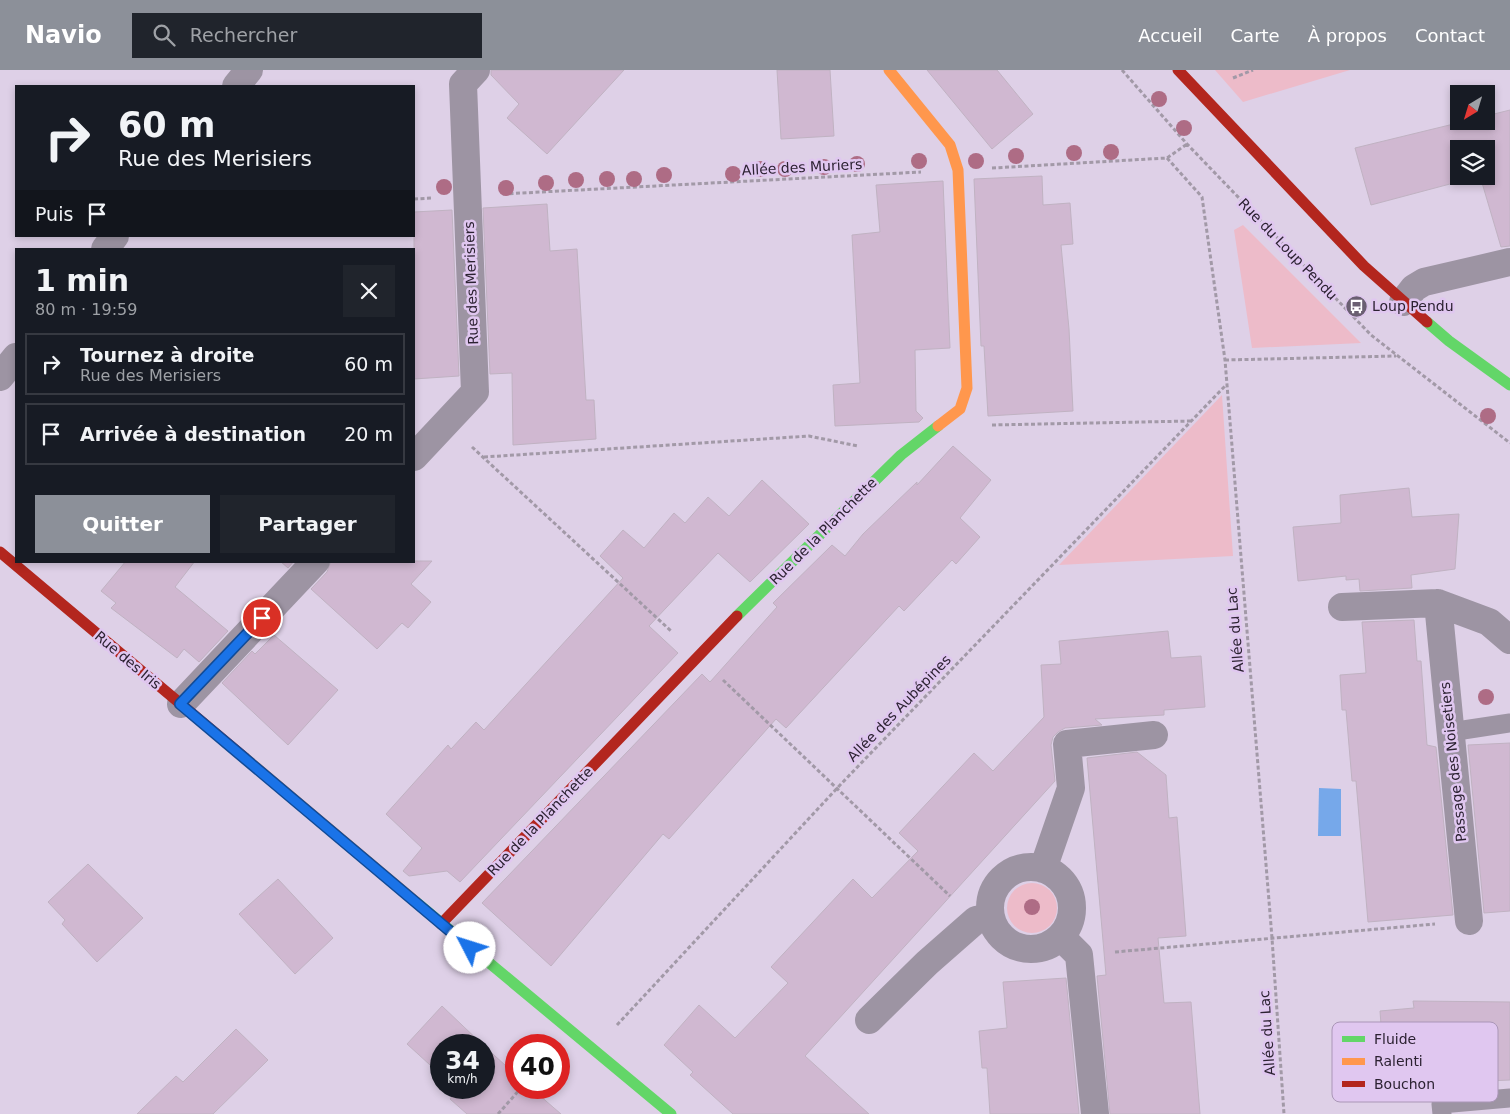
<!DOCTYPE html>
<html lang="fr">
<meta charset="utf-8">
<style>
:root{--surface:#171b24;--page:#20242c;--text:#f1f3f6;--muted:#9ea1a6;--line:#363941;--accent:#8c9099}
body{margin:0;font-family:"DejaVu Sans",sans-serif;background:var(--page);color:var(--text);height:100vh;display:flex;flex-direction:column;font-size:19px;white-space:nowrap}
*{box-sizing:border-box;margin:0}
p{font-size:16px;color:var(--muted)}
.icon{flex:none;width:28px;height:28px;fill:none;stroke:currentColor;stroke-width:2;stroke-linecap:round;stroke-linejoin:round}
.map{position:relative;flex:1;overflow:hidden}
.panel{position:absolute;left:15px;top:178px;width:400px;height:315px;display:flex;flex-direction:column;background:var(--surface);border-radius:0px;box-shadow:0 2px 8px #0003}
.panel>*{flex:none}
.guide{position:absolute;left:15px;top:15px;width:400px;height:152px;border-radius:0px;box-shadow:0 2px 8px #0003;background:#171b24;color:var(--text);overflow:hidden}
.needle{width:32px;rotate:218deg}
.tools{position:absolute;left:1450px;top:15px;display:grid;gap:10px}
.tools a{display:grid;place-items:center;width:45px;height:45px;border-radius:0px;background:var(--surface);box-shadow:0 2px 8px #0003;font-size:25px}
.speed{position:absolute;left:430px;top:964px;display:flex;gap:10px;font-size:25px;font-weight:700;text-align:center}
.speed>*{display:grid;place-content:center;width:65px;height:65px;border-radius:50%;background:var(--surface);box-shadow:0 2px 8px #0003;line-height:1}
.speed small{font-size:12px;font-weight:400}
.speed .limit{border:8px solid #d22;background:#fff;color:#111}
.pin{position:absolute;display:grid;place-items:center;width:42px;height:42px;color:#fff;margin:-21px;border:2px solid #fff;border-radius:50%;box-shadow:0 1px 5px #0007}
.me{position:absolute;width:55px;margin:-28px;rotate:310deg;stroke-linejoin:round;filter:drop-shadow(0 0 4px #0008)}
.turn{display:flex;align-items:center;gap:18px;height:105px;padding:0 20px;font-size:22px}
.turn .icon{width:65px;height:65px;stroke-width:2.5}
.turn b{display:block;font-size:35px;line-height:42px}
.then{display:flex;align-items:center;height:48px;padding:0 20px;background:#0003;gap:10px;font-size:19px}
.round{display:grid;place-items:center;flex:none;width:52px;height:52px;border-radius:0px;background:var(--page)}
.head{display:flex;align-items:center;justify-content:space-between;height:85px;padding:0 20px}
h1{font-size:30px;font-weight:700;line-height:38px}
.cta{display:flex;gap:10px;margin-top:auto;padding:10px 20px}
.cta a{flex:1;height:58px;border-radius:0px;background:var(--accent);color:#fff;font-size:20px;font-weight:700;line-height:58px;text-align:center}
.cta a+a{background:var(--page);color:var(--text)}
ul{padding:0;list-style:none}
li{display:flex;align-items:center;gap:15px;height:62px;margin:0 10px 8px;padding:0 10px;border:2px solid var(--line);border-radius:0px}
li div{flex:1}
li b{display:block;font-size:19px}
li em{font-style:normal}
header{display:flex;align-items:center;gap:30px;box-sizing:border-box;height:70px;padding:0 25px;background:var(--accent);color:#fff}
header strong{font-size:24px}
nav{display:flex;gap:28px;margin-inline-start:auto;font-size:18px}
.search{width:350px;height:45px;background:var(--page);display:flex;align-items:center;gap:12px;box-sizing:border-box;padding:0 18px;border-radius:0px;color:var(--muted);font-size:19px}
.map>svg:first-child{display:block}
.green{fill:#edbbc9}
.water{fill:#76a8ea}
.building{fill:#d0b8d1;stroke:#c0b2c2}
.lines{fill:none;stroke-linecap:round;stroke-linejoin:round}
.path{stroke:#a299a7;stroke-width:3;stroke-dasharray:4 2.5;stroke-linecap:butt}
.lane{stroke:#9d94a3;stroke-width:19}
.street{stroke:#9d94a3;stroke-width:28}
.fast{stroke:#63d668;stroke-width:11}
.slow{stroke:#ff974d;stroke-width:11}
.jam{stroke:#b3261e;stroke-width:11}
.tree{fill:#ae6c85}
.route-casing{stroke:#114b97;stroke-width:12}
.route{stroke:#1a73e8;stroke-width:9}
.labels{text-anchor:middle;stroke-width:5;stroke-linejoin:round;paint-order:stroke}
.street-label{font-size:14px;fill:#2c2232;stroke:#e0c7f0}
.poi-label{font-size:14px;fill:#2c2232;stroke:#e0c7f0;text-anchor:start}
.key{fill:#e0c7f0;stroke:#aa96b7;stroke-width:1}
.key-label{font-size:14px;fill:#2c2232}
</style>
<header>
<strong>Navio</strong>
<div class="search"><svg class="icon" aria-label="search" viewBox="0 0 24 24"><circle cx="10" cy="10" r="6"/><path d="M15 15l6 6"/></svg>Rechercher</div>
<nav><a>Accueil</a><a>Carte</a><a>À propos</a><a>Contact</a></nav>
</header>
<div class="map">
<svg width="1510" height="1044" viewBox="0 0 1510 1044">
<rect width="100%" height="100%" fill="#ded0e7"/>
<path class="green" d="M1215 0H1350L1243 32Z
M1243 155 1361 273 1252 278 1234 160Z
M1222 325 1233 486 1059 495Z
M1007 838a25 25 0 1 1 50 0a25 25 0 1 1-50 0Z"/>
<path class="water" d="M1319 718 1341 719V766H1318Z"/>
<path class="building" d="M491 0H624L547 84 507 48 519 34 491 5Z
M777 0H830L834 66 781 69Z
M927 0H997L1033 44 992 79Z
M1510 40V176L1501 177 1480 106H1486V79H1459V106H1480L1371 135 1355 78 1466 51H1486V46Z
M1042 106 1043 135 1070 133 1073 174 1061 175 1069 259 1073 341 988 346 984 276H981L974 109Z
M943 111 950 278 915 280 916 341 923 348 919 352 835 356 833 315 860 313 852 165 880 162 876 115Z
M547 134 550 181 577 179 586 330H594L596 369 513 375 512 303 490 304 483 138Z
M452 140 459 306 414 309V142Z
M953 376 991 410 960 448 980 467 956 494 952 490 904 541 899 536 786 658 776 649 669 769 663 764 551 896 482 833 702 604 710 612 777 537 773 533 832 475 845 486 863 464 917 412V415Z
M762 410 809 454 750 512 718 483 649 556 678 583 460 812 447 801 409 806 403 801 422 778 386 744 448 675 451 679 476 652 484 660 623 508 600 486 623 460 644 478 674 443 685 453 708 427 729 446Z
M1409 418 1412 447 1459 444 1455 499 1411 505 1412 518 1360 521 1359 509 1346 510V506L1298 511 1293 457 1341 453 1340 425Z
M126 491H195L175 517 228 561 199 592 184 579 177 588 111 538 116 533 101 521Z
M280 491H294L288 498Z
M331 491H432L411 514 431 532 408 558 402 553 377 579 311 519 327 502Z
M1414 550 1417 591H1421L1427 675 1436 677 1453 845 1368 852 1356 711H1352L1346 640H1342L1340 605 1366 603 1362 552Z
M1168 561 1171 588 1201 586 1205 637 1164 640V645L1095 649 1102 655 1065 658 1058 662 1053 667 1051 675 1055 711 805 986 869 1044H733L690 1005 693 1002 664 975 699 935 735 968 788 913 771 897 853 809 872 828 918 781 899 763 974 683 993 701 1044 647 1041 595 1061 594 1059 571Z
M274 565 338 620 288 675 222 613 252 581 255 584Z
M1510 673V841L1484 843 1468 675Z
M1137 682 1166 705 1169 748 1177 747 1186 866 1158 868 1164 933 1191 932 1200 1044H1110L1097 906 1106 905 1087 688Z
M88 794 143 848 97 892 62 854 65 850 48 832Z
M278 809 333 868 295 904 239 844Z
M1066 908 1079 1044H990L987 998H982L979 961 1007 958 1003 912Z
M1413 931 1510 932V1010L1439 1013V1017L1421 1018V1022L1387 1026H1337L1333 973 1382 968 1380 941 1414 938Z
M442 936 483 975H441V1005L407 974Z
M236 959 268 990 213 1044H137L176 1006 183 1012Z
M484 976 516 1005V1018H531L561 1044H467L450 1029 457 1020 454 1018H484Z"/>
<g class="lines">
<path class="path" d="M1122 0 1187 74 1371 265 1510 373
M1233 8 1253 0
M1167 88 1202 127 1225 290 1272 868 1284 1044
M992 98 1167 88 1187 74
M503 124 921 102
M414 129 432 128
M1225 290 1396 286
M992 355 1191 351
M472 377 671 561
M484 387 809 366 858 376
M723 610 950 826
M1115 882 1435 854
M617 955 841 714 1226 315
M498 1044 521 1018"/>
<path class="lane" d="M1450 662 1510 653
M1442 1044 1441 1034 1510 1028"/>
<path class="street" d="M236 16 249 0
M105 179 115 166
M1403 232 1414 218 1424 212 1510 192
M0 307 16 287
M414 387 475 322 463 14 476 0
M1438 533 1469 851
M1342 537 1438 533 1489 552 1510 570
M181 634 316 491
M990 838a41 41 0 1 1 82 0a41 41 0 1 1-82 0Z
M1043 799 1071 718 1067 674 1154 665
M1061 867 1079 885 1095 1044
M869 950 927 893 976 850 991 847"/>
<path class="fast" d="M1427 252 1449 271 1510 315
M737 546 901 385 938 356
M416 832 671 1044"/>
<path class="slow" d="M889 0 950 75 958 100 967 318 960 339 938 356
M245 688 416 832"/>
<path class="jam" d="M1178 0 1364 196 1427 252
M0 482 245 688
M441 854 737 546"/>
</g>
<g class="tree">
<circle cx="1159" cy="29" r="8"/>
<circle cx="1184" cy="58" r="8"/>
<circle cx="1111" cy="82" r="8"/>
<circle cx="1074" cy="83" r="8"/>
<circle cx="1016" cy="86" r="8"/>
<circle cx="919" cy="91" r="8"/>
<circle cx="976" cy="91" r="8"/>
<circle cx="857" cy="94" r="8"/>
<circle cx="824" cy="97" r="8"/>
<circle cx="760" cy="99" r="8"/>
<circle cx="785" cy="99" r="8"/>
<circle cx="733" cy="104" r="8"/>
<circle cx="664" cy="105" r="8"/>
<circle cx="607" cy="109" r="8"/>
<circle cx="634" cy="109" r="8"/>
<circle cx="576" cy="110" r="8"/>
<circle cx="546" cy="113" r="8"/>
<circle cx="444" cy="117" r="8"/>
<circle cx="506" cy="118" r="8"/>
<circle cx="1488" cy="346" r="8"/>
<circle cx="1486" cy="627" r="8"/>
<circle cx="1032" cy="837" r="8"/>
</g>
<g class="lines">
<defs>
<path id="route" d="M262 548 180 634 470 878"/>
</defs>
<use href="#route" class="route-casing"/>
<use href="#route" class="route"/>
</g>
<defs>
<symbol id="bus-disc" viewBox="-11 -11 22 22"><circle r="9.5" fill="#6a5f71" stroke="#e0c7f0"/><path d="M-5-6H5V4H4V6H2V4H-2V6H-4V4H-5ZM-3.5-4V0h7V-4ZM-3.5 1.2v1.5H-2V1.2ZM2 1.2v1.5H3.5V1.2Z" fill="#fff"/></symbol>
</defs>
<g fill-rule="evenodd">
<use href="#bus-disc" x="1344" y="224" width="25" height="25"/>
</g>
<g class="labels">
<g class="street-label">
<text transform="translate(802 97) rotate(-3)" y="5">Allée des Muriers</text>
<text transform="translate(1288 179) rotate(46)" y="5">Rue du Loup Pendu</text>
<text transform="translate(471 213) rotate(-92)" y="5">Rue des Merisiers</text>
<text transform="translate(823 461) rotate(-45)" y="5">Rue de la Planchette</text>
<text transform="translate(1235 560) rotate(-95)" y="5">Allée du Lac</text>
<text transform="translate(128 590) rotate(40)" y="5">Rue des Iris</text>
<text transform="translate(899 638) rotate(-46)" y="5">Allée des Aubépines</text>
<text transform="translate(1453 692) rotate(-96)" y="5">Passage des Noisetiers</text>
<text transform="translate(540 751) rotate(-46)" y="5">Rue de la Planchette</text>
<text transform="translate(1267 963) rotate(-94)" y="5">Allée du Lac</text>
</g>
<g class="poi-label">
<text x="1372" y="241">Loup Pendu</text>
</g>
</g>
<rect x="1332" y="952" width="166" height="80" rx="8" class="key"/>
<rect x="1342" y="966" width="23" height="6" fill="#63d668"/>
<rect x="1342" y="988" width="23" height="7" fill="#ff974d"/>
<rect x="1342" y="1011" width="23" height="6" fill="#b3261e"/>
<g class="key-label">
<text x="1374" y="974">Fluide</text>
<text x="1374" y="996">Ralenti</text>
<text x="1374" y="1019">Bouchon</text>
</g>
</svg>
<div class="tools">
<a><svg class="needle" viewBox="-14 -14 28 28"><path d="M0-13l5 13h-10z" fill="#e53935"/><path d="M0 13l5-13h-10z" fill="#9ea1a6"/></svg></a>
<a><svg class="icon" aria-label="layers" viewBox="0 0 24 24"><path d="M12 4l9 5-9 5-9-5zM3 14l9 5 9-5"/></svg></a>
</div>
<div class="speed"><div>34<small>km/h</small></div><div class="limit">40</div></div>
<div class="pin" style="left:262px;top:548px;background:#d93025"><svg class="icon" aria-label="arrive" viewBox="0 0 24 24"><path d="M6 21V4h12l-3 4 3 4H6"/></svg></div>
<svg class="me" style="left:470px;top:878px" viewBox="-20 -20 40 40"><circle r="19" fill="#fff"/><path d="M0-13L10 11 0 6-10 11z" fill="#1a73e8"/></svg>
<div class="guide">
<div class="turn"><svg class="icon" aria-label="right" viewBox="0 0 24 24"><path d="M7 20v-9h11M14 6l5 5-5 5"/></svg><div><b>60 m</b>Rue des Merisiers</div></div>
<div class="then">Puis<svg class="icon" aria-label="arrive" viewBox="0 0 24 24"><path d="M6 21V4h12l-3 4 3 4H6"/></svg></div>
</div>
<section class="panel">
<div class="head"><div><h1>1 min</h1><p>80 m · 19:59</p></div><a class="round"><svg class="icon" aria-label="close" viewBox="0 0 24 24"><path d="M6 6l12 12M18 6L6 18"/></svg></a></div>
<ul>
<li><svg class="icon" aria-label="right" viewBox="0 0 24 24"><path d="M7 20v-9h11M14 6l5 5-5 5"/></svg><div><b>Tournez à droite</b><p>Rue des Merisiers</p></div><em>60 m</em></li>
<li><svg class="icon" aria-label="arrive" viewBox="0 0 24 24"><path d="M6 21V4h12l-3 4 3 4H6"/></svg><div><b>Arrivée à destination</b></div><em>20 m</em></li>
</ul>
<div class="cta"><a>Quitter</a><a>Partager</a></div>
</section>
</div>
